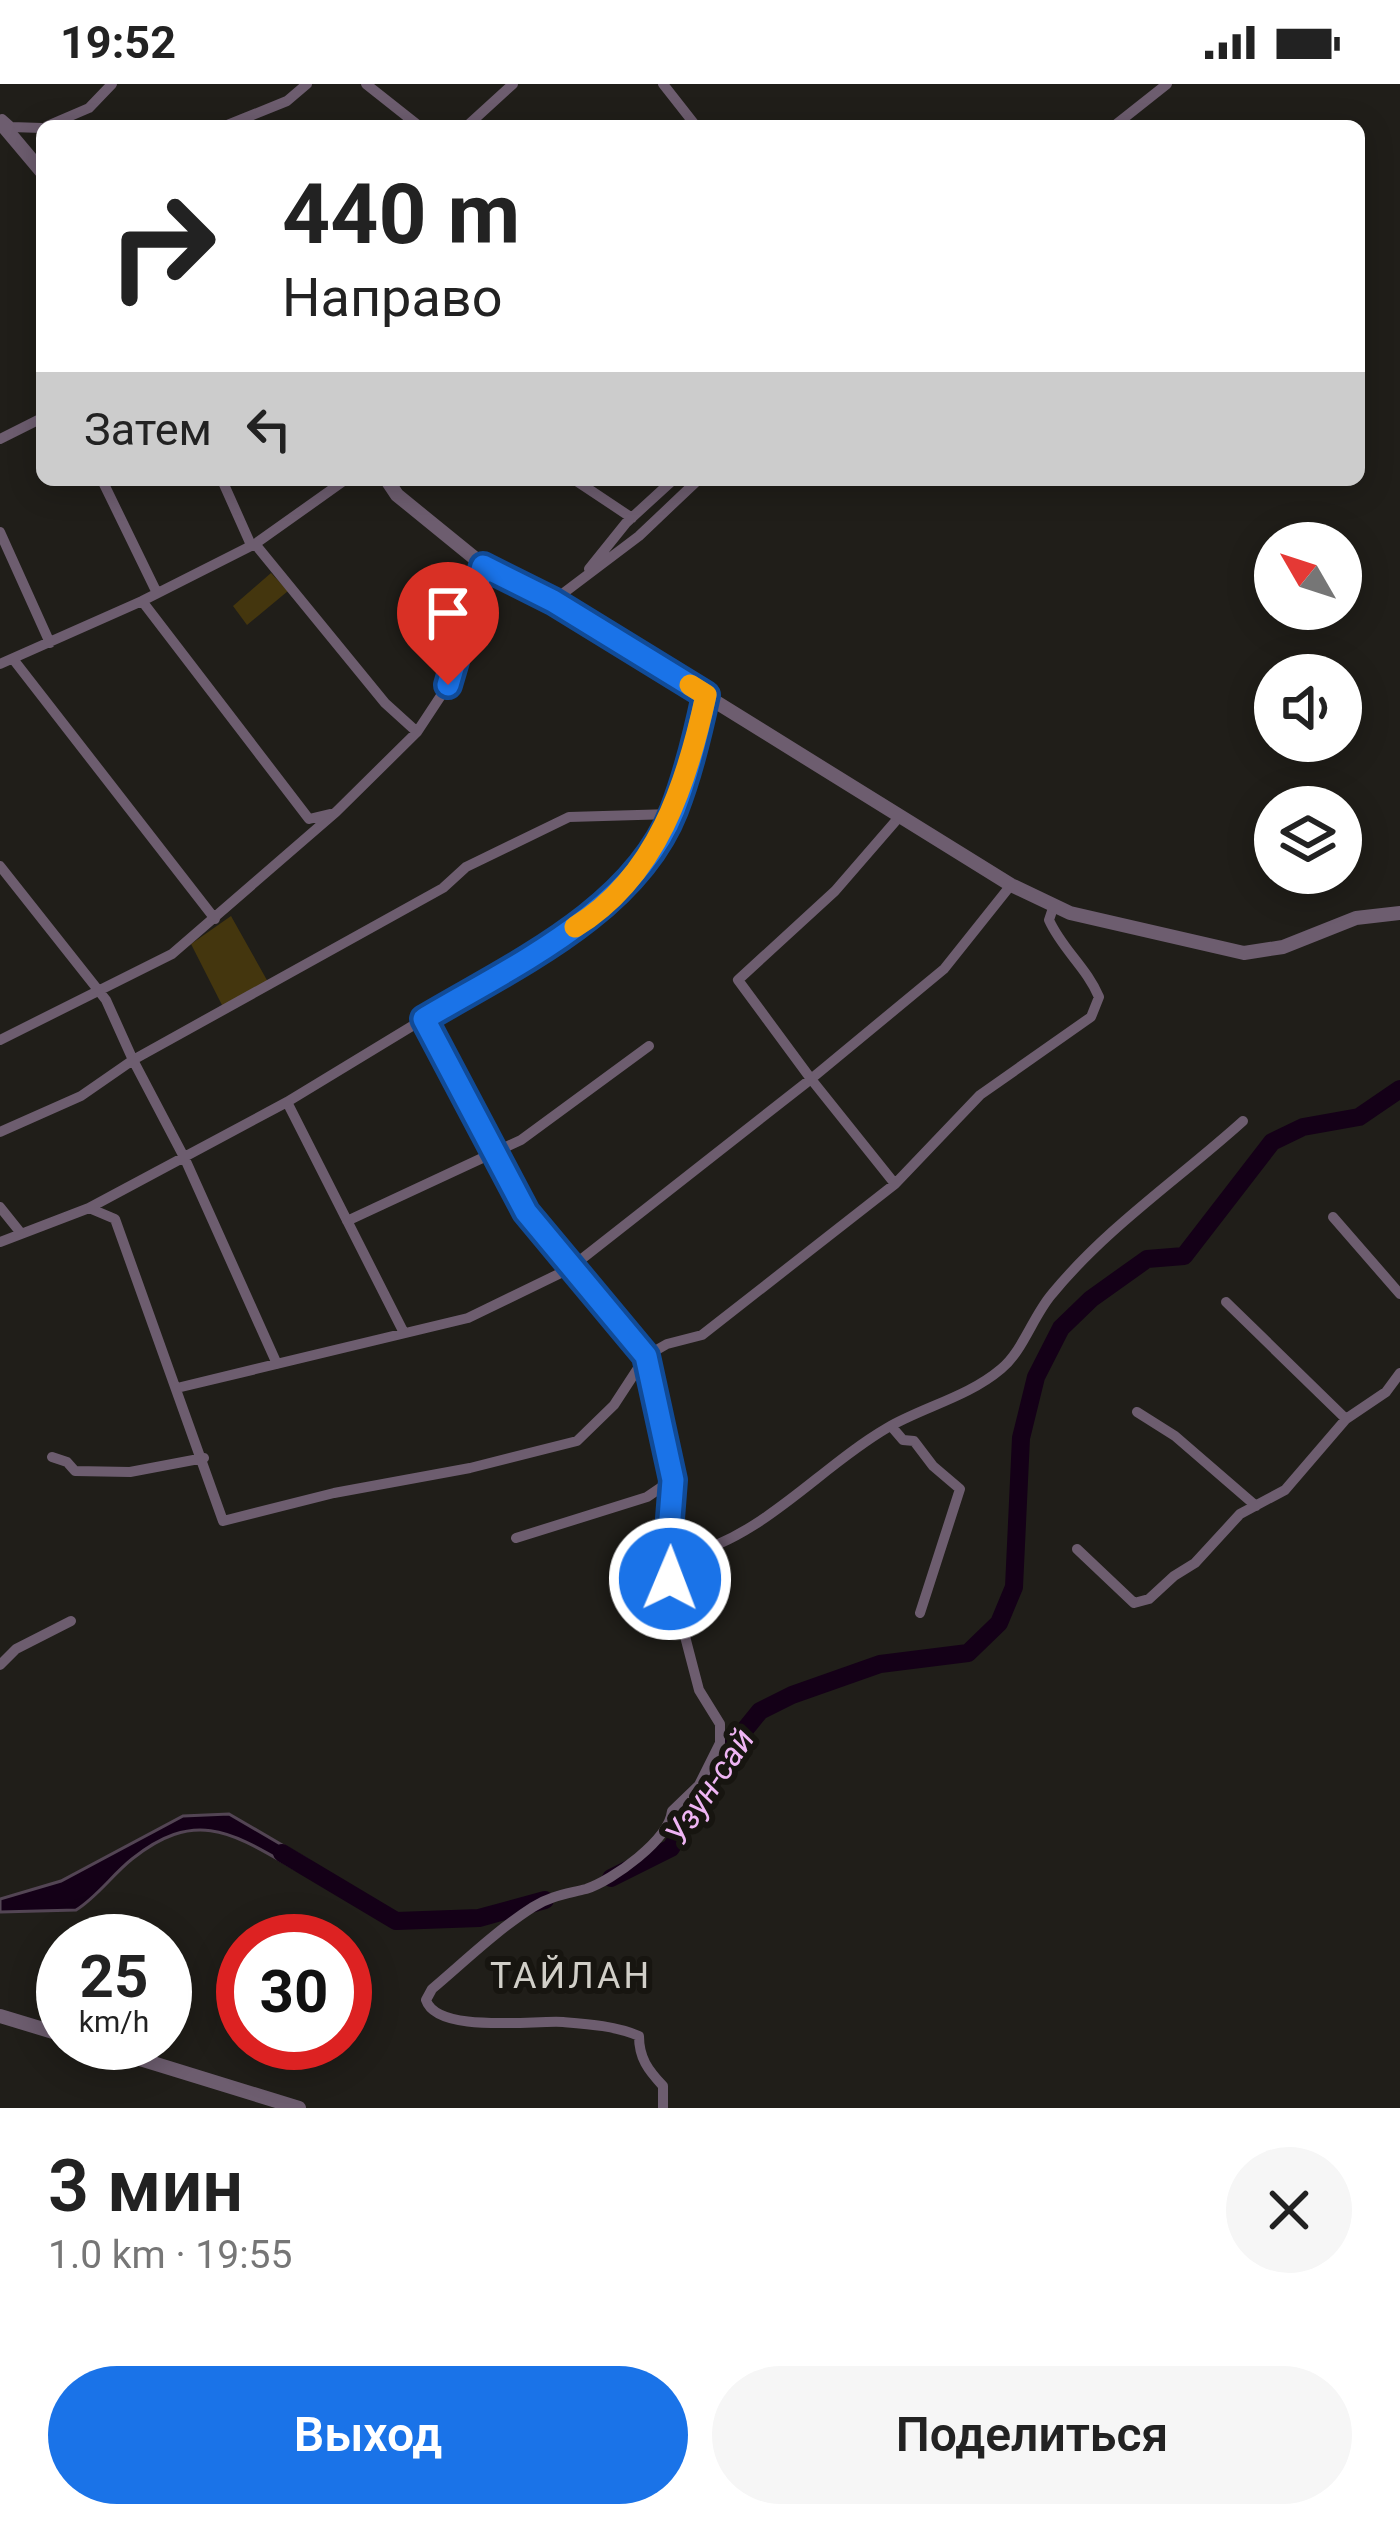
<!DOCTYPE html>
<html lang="ru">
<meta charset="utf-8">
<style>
:root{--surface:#fff;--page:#f6f6f6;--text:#222;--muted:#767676;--accent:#1a73e8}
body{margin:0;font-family:Roboto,sans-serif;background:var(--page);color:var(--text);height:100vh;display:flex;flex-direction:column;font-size:45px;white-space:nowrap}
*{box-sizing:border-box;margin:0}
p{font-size:39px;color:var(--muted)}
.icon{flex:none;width:66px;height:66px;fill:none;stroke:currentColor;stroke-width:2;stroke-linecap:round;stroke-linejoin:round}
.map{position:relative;height:2024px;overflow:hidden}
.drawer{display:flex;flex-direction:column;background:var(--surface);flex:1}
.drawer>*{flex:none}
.top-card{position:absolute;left:36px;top:36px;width:1329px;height:366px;border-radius:18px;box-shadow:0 6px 30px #0003;background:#fff;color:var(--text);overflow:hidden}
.needle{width:78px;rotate:309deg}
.tools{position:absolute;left:1254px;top:438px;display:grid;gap:24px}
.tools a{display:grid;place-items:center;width:108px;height:108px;border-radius:50%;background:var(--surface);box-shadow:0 6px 30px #0003;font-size:60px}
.speed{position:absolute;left:36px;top:1830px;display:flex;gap:24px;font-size:60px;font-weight:700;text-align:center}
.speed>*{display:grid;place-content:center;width:156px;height:156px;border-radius:50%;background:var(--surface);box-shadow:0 6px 30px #0003;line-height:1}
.speed small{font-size:30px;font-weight:400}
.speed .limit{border:18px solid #d22;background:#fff;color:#111}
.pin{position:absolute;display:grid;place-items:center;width:102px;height:102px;color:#fff;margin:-123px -51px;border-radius:50% 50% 50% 0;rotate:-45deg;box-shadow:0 0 12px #0007}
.pin .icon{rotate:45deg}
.me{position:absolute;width:132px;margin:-66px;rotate:1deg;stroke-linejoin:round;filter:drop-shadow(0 0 9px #0008)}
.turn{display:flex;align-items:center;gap:42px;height:252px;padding:0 48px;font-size:54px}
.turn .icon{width:156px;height:156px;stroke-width:2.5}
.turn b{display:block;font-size:84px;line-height:102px}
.then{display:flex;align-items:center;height:114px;padding:0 48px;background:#0003;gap:24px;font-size:45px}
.round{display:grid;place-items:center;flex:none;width:126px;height:126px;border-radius:63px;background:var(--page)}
.headline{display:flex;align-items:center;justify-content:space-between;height:204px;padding:0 48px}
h1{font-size:72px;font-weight:600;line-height:90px}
.primary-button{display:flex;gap:24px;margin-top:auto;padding:24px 48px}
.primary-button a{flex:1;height:138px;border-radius:72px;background:var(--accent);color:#fff;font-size:48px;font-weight:600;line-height:138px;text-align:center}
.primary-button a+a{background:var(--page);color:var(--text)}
.status{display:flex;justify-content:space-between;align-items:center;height:84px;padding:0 60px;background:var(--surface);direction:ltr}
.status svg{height:33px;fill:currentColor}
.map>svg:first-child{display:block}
.green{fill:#44360e}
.water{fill:#140017;stroke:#534554;stroke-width:3}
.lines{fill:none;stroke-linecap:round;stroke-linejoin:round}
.river{stroke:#140017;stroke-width:18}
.minor{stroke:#6d5d6f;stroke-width:10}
.tertiary{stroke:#6d5d6f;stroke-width:14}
.route-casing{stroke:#114b97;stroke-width:30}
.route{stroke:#1a73e8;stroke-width:21}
.slow{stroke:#f59e0b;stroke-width:21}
.labels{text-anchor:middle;stroke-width:12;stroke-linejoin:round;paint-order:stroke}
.water-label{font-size:33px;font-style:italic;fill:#efb5f4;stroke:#171510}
.quarter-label{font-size:36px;letter-spacing:3px;fill:#d1cfc8;stroke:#171510}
</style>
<div class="status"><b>19:52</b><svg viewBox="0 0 49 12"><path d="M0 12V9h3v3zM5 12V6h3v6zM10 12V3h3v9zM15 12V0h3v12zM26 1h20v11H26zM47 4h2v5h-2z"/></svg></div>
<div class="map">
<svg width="1400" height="2024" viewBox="0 0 1400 2024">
<rect width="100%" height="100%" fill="#201e19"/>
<path class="green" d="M271 489 288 507 247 541 233 522Z
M231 832 268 898 223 923 191 860Z"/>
<path class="water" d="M229 1730 306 1775 295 1785C234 1750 197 1723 132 1775 112 1791 97 1813 76 1826L0 1828V1815L61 1797 183 1732Z"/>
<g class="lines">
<path class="river" d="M282 1769 396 1837 479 1834 545 1816
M611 1794 671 1764 730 1664 760 1627 792 1611 880 1580 968 1569 999 1539 1014 1503 1021 1354 1036 1293 1061 1244 1091 1215 1147 1175 1184 1172 1272 1058 1303 1043 1359 1033 1400 1005"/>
<path class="minor" d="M366 0 419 42
M663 0 696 42
M2 35 11 43 42 44
M47 42 89 24 112 0
M225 42 287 17 307 0
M467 42 513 0
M1114 42 1167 0
M0 355 42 334
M102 396 157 509
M222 396 251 461
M575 396 632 434
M0 448 50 559
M255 460 385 619 417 648
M589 485 626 439 673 396
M142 517 309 735 330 730
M553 517 639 452 698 396
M13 575 215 835
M0 580 142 517 255 460 345 396
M0 782 106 916 133 976 185 1075 277 1280
M424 935 526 1128 569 1185 646 1272 672 1396 671 1456 686 1471C763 1453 820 1383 887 1344 923 1323 968 1313 1001 1285 1023 1267 1033 1232 1052 1210 1107 1143 1180 1094 1243 1037
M0 956 172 870 336 728 417 648 448 601 483 481
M287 1018 403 1247
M0 1048 81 1012 133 976 443 804 466 783 569 733 672 730
M895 1100 811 995 738 896 835 807 900 732
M0 1123 20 1148
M89 1124 287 1018 590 834 632 793 672 730 705 611
M1333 1133 1400 1210
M347 1137 521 1056 649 962
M0 1158 89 1124 115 1135 223 1437 334 1409 470 1384 577 1357 614 1321 646 1272 667 1260 702 1251 895 1100 980 1011 1091 933 1099 913C1087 884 1062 865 1049 836L1054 821
M1226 1218 1346 1335
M177 1304 468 1234 569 1185 811 995 944 885 1011 801
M1137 1328 1175 1352 1256 1422
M891 1342 903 1356 914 1357 933 1382 960 1405 920 1529
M52 1373 67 1378 75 1387 130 1388 204 1374
M516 1454 647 1413 672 1396
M1077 1465 1134 1519 1149 1515 1174 1492 1195 1479 1240 1430 1285 1406 1346 1335 1386 1308 1400 1289
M0 1581 16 1565 71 1537
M663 2024V2002C648 1986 639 1974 639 1952 616 1942 588 1940 563 1938 533 1936 437 1950 426 1916L432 1905C465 1877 497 1846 533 1823 550 1812 567 1810 586 1805 613 1796 669 1756 672 1727L699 1701 720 1659V1640L699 1606 670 1495 667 1473 671 1456"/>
<path class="tertiary" d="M0 38 42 88
M387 396 397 411 483 481 553 517 1011 801 1070 829 1244 869 1283 863 1356 834 1400 829
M0 1932 63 1951
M88 1959 299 2024"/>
</g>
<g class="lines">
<defs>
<path id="route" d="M448 601 483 482 553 517 706 611C698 649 688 690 674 726 634 828 511 883 424 935L526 1128 646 1272 673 1396 667 1473 670 1495"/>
</defs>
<use href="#route" class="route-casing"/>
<use href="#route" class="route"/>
<path class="slow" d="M575 843C657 793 687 699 706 611L690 601"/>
</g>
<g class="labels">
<g class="water-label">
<text transform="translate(709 1702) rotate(-56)" y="12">Узун-сай</text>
</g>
<g class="quarter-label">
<text x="571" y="1904">ТАЙЛАН</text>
</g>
</g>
</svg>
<div class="tools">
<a><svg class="needle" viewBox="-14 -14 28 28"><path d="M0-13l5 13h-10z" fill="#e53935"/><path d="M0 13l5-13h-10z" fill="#767676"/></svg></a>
<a><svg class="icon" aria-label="sound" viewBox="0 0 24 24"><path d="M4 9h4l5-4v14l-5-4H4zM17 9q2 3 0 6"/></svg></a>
<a><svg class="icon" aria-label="layers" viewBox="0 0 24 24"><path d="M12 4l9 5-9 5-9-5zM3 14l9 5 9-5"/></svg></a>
</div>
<div class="speed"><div>25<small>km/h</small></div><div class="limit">30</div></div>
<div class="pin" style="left:448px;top:601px;background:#d93025"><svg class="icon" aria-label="arrive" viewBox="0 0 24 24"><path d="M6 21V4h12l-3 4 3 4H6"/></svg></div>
<svg class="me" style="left:670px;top:1495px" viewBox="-20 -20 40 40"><circle r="17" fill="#1a73e8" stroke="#fff" stroke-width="3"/><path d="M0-11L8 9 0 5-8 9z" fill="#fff"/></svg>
<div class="top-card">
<div class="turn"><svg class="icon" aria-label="right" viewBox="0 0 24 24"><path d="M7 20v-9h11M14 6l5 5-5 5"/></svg><div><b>440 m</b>Направо</div></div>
<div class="then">Затем<svg class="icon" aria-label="left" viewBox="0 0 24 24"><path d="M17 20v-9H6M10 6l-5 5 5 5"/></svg></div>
</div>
</div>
<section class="drawer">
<div class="headline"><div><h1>3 мин</h1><p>1.0 km · 19:55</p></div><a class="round"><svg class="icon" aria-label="close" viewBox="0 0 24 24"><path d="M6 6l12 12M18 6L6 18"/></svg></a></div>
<div class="primary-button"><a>Выход</a><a>Поделиться</a></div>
</section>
